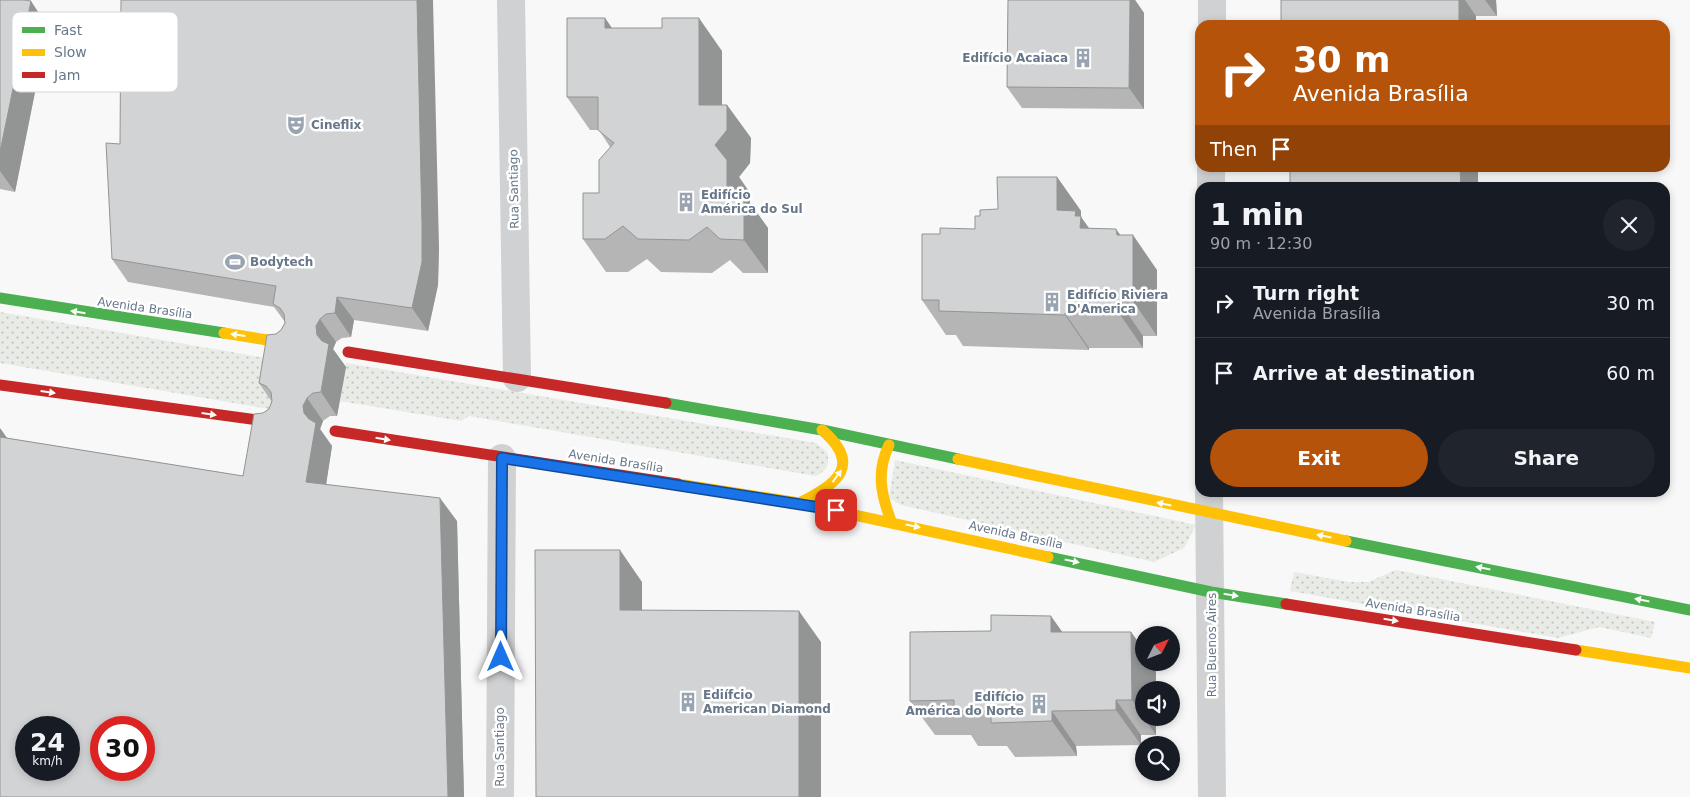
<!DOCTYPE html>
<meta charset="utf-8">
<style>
:root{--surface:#171b24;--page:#20242c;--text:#f1f3f6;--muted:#9ea1a6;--line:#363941;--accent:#b45309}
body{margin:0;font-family:"DejaVu Sans",sans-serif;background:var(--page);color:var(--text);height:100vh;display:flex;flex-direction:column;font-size:19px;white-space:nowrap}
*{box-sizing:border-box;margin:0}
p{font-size:16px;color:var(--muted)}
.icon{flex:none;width:28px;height:28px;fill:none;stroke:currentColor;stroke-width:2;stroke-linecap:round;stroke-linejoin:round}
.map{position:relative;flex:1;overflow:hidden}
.panel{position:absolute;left:1195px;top:182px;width:475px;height:315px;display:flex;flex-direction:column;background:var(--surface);border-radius:15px;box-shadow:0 2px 8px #0003}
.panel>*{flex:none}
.banner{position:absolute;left:1195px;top:20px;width:475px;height:152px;border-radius:15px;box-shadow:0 2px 8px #0003;background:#b45309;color:#fff;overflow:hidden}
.needle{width:32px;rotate:48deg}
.fabs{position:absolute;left:1135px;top:626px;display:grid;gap:10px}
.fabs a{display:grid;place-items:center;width:45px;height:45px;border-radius:50%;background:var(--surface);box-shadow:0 2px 8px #0003;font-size:25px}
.speed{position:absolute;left:15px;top:716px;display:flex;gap:10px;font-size:25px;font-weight:700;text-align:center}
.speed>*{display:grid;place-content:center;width:65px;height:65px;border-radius:50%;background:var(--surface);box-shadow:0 2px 8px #0003;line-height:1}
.speed small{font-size:12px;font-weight:400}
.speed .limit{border:8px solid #d22;background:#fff;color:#111}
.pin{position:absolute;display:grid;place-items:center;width:42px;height:42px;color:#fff;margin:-21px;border-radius:10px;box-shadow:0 2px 8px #0006}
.me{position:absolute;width:55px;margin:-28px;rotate:0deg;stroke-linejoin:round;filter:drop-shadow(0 0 4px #0008)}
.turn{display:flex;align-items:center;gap:18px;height:105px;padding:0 15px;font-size:22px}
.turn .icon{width:65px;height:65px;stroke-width:2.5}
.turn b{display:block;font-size:35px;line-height:42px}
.then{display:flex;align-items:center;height:48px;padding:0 15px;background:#0003;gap:10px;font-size:19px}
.round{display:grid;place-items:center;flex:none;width:52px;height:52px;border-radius:26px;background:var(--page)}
.headline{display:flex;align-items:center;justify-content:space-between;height:85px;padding:0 15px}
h1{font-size:30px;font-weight:600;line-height:38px}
.primary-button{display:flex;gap:10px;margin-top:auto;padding:10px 15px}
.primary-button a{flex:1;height:58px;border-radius:30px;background:var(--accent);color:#fff;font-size:20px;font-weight:600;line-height:58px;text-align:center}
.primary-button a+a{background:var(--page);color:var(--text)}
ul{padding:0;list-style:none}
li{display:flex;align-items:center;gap:15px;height:70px;padding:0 15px;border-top:1px solid var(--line)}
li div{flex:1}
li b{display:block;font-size:19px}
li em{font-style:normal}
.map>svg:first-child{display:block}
.grass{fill:url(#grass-dots)}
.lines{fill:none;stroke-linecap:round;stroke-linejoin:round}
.street{stroke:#d0d1d3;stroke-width:28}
.fast{stroke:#4caf50;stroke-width:11}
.slow{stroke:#ffc107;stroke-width:11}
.jam{stroke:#c62828;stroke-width:11}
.wall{fill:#b5b5b6}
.shaded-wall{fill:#939494}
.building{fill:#d2d3d4;stroke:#939494;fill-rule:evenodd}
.oneway{fill:#f6fbf6}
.route-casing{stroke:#114b97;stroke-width:12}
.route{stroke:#1a73e8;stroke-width:9}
.labels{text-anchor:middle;stroke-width:5;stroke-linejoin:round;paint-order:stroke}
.poi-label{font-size:12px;font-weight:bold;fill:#677789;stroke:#fff;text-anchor:start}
.street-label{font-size:12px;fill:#677789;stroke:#fff}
.key{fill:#fff;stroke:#d1d6dc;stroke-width:1}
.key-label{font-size:14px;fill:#677789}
</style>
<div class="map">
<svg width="1690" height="797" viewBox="0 0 1690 797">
<defs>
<pattern id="grass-dots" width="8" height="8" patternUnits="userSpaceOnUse" patternTransform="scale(1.25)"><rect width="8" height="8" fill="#e8ebe6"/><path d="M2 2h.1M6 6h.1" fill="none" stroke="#c0c3c0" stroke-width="1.8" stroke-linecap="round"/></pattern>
</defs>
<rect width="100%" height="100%" fill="#f8f8f8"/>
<path class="grass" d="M0 312 283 361 275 410 0 363Z
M346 363 816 443 827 452C830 464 827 471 816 476L469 416 461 421 340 401Z
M895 460 1196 525 1184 548 1154 562 901 505 889 498Z
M1396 570 1655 622 1651 638 1599 627 1558 638 1290 591 1294 572 1349 582H1368Z"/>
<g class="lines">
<path class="street" d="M511 0 517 378
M1212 25V0
M1211 188V168
M1209 492 1212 797
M500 797 502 458"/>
<path class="fast" d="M0 298 224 333
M666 403 822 430 958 459
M1346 541 1690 610
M1048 557 1211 592 1286 604"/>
<path class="slow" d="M224 333 286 343
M889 445C876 472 881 494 891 521
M958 459 1346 541
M678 484 799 503 1048 557
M799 503C837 485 863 465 822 430
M1576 650 1690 668"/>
<path class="jam" d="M348 352 666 403
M0 385 273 422
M335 431 678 484
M1286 604 1576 650"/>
</g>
<path class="wall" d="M0 0 48 27 15 192 0 189Z
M1008 0H1135L1144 13V109L1022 108 1007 87Z
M1281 0H1496L1497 16H1476Z
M605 18 612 28 722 51V105H727L751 138 750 163 739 177 750 193V203L768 228V273H743L730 260 712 273 661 272 647 259 628 272H606L583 239 599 193 610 147 599 130H590L567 97Z
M1057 177 1081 211V217L1089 228 1121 235 1157 270V336H1143V348H1089V350L963 346 956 335H946L922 300 940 234 975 229 980 216 998 209Z
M439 247 438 285 428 331 354 320 351 337 342 338 336 342 333 349 346 367 337 416H330L323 421 320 429 332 446 326 484 457 521 464 797H0L7 438 243 476 263 413 269 409 272 402 259 383 276 334 281 330 285 322 274 307 128 282 112 259Z
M1062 632H1131L1144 650V662H1153L1156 667 1144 690V718H1156V735H1141V745L1076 746 1077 756 1015 757 1007 746H978L971 735H935L910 701Z"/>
<path class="shaded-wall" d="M417 0H433L439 247 438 285 428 331 412 308Z
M1130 0H1135L1144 13V109L1129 88Z
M1459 0H1465L1476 16V25H1459Z
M1485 0H1496L1497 16Z
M31 1 48 27 15 192 0 171V152Z
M605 18 628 52 605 28Z
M699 18 722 51V136L727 105 751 138 750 163 739 177 750 193V203L768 228V273L744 240 727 195 715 145 699 105Z
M1460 168H1478V188H1461Z
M1057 177 1081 211V217L1105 251 1057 210Z
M1116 229 1133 253V235L1157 270V336L1133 301 1117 235Z
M337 297 354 320 351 337 335 313Z
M1119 301 1143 336V348L1119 313Z
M1065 313 1089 348V350L1065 315Z
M320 319 336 342 333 349 346 367 337 416 321 392 316 326Z
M307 398 323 421 320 429 332 446 323 505 306 482 303 406Z
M0 428 10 442 0 449Z
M440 498 457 521 464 797H448Z
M620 550 642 582V642L620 610Z
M799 611 821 642V797H799Z
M1051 616 1075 650 1051 632Z
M1131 632 1144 650V662H1153L1156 667V690H1144V717L1132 700Z
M1116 700 1141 735V745L1116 710Z
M1052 711 1076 746 1077 756 1052 721Z
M1144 718H1156V735Z"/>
<path class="building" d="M0 0H24L31 1 0 152Z
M121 0H417L422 224V262L412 308 337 297 335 313 326 314 320 319 316 326 317 335 322 341 329 344 321 392 313 393 307 398 303 406 304 413 309 419 316 423 306 482 440 498 448 797H0V437L243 476 254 414 263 413 269 409 272 401 271 392 266 386 259 383 267 335 276 334 281 330 285 323 284 314 280 308 273 304 276 286 112 259 106 143 120 144ZM26 728H69V770H26ZM101 728H144V770H101Z
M1008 0H1130L1129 88 1007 87Z
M1281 0H1459V25H1281Z
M567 18H605V28H662V18H699V105H727V130L715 145 727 160V195H744V240L720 239 707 227 689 240 638 239 623 226 605 239H583V193H599V160L614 143 598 130V97H567Z
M1290 168H1460L1461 188H1290Z
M997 177H1057V210L1076 211 1075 216H1081L1080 228 1116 229 1117 235H1133V301H1119V313H1065V315L939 311V300H922V234H940V228L975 229V216H980V210L998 209Z
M535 550H620V610L799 611V797H536Z
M991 615 1051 616V632H1131L1132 700H1116V710L1052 711V721L991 723V711H954V700L910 701V632L991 631Z"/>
<defs><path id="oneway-solid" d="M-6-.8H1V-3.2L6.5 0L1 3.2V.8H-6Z" transform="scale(1.25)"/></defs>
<g class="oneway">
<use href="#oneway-solid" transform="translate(78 312) rotate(-171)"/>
<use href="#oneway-solid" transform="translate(238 335) rotate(-172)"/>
<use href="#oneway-solid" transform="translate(48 392) rotate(8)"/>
<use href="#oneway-solid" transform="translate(209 414) rotate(8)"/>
<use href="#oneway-solid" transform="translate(383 439) rotate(9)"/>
<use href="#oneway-solid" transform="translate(837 476) rotate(-54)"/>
<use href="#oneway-solid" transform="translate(1164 504) rotate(-168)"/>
<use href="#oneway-solid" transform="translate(913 526) rotate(12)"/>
<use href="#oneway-solid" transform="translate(1324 536) rotate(-169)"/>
<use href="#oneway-solid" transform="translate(1072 561) rotate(12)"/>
<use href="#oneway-solid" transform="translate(1483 568) rotate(-169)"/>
<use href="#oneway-solid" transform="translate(1231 595) rotate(9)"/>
<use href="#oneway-solid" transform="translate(1642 600) rotate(-169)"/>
<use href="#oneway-solid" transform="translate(1391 620) rotate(9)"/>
</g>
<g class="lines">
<defs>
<path id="route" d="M501 657 502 458 836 510"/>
</defs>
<use href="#route" class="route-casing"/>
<use href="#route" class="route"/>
</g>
<defs>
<symbol id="building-bare" viewBox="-9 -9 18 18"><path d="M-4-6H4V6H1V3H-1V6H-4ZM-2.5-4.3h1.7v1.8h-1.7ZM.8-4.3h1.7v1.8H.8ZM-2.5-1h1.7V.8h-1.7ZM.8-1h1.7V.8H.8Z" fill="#9aa4b0" stroke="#fff" stroke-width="2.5" paint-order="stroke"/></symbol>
<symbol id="theatre-bare" viewBox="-9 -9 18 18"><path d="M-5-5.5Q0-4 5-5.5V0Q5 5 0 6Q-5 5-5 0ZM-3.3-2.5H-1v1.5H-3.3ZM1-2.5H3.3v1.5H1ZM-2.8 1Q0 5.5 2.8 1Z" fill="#9aa4b0" stroke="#fff" stroke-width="2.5" paint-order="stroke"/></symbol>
<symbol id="stadium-bare" viewBox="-9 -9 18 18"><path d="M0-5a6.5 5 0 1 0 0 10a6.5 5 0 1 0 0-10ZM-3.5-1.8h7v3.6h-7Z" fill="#9aa4b0" stroke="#fff" stroke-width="2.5" paint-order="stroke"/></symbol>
</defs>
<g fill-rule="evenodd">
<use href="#building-bare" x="1069" y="44" width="28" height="28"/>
<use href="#theatre-bare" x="282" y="111" width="28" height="28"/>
<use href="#building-bare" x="672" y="188" width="28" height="28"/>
<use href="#stadium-bare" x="221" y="248" width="28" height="28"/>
<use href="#building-bare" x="1038" y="288" width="28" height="28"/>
<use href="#building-bare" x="674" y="688" width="28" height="28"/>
<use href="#building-bare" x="1025" y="690" width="28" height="28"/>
</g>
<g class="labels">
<g class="poi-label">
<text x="1068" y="62" text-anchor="end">Edifício Acaiaca</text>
<text x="311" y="129">Cineflix</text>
<text x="701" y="199">Edifício<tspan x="701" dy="14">América do Sul</tspan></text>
<text x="250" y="266">Bodytech</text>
<text x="1067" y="299">Edifício Riviera<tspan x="1067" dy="14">D'America</tspan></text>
<text x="703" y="699">Ediífcio<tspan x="703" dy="14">American Diamond</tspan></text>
<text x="1024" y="701" text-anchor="end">Edifício<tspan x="1024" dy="14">América do Norte</tspan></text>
</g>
<g class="street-label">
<text transform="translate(514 189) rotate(-91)" y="4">Rua Santiago</text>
<text transform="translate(145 308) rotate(8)" y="4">Avenida Brasília</text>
<text transform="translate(616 461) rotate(9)" y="4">Avenida Brasília</text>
<text transform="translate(1016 535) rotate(12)" y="4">Avenida Brasília</text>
<text transform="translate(1413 610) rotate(9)" y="4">Avenida Brasília</text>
<text transform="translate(1212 645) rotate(-90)" y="4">Rua Buenos Aires</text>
<text transform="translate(500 747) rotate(-90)" y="4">Rua Santiago</text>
</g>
</g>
<rect x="12" y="12" width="166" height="80" rx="8" class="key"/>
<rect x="22" y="27" width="23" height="6" fill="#4caf50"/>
<rect x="22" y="49" width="23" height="7" fill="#ffc107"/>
<rect x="22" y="72" width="23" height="6" fill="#c62828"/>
<g class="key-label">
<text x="54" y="35">Fast</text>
<text x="54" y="57">Slow</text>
<text x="54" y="80">Jam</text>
</g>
</svg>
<div class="fabs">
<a><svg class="needle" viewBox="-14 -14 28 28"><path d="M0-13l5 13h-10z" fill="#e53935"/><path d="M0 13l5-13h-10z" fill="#9ea1a6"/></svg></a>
<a><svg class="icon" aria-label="sound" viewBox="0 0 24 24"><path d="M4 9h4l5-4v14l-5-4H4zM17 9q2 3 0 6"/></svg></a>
<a><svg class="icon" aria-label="search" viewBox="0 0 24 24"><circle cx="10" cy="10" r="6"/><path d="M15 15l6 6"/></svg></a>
</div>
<div class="speed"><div>24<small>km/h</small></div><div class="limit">30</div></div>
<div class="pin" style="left:836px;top:510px;background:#d93025"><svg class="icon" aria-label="arrive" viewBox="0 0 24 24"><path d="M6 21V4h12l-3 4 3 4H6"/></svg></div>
<svg class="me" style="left:501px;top:657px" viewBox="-20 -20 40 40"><path d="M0-17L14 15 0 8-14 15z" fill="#1a73e8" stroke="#fff" stroke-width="4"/></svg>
<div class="banner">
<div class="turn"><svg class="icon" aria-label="right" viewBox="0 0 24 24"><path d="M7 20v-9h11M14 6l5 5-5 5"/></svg><div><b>30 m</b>Avenida Brasília</div></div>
<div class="then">Then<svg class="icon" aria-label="arrive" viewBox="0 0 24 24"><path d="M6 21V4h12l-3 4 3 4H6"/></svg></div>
</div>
<section class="panel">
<div class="headline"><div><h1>1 min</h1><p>90 m · 12:30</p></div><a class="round"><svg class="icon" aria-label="close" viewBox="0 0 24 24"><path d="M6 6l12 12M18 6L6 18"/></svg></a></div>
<ul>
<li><svg class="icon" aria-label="right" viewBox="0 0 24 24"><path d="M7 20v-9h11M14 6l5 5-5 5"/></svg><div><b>Turn right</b><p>Avenida Brasília</p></div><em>30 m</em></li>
<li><svg class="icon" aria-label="arrive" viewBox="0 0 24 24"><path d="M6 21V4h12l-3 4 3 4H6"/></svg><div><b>Arrive at destination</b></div><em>60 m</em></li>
</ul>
<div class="primary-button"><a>Exit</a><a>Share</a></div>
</section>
</div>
